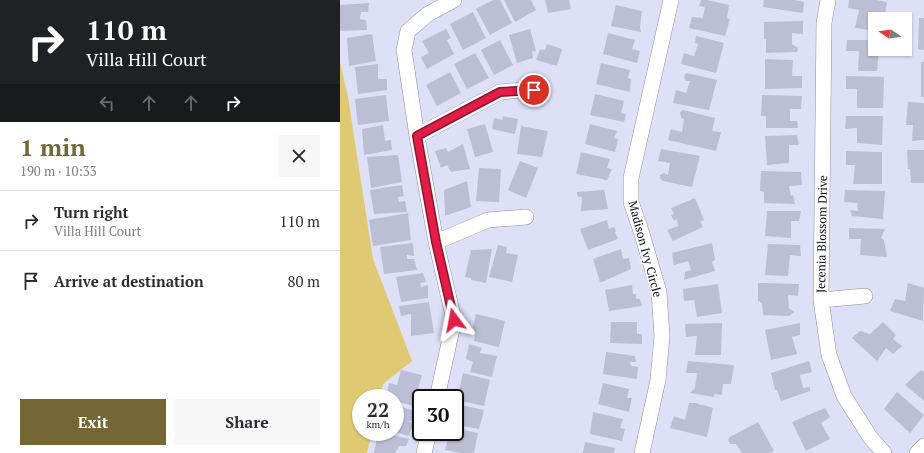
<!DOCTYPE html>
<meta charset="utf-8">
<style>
:root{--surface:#fff;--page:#f7f7f7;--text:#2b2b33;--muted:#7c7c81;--line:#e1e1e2;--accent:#746734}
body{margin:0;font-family:"PT Serif",serif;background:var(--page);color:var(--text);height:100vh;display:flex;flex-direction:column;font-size:15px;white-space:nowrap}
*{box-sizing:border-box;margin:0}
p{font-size:13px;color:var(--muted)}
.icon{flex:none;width:22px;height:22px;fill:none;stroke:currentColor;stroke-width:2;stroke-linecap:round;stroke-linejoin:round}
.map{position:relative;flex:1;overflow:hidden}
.sheet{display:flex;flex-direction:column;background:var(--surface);width:340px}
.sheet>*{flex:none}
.guide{background:#202124;color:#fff;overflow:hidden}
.needle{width:26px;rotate:283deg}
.buttons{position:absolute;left:528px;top:12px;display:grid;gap:8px}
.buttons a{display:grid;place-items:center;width:44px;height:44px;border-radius:0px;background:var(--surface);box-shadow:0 1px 3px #0004;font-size:20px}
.speed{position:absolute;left:12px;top:389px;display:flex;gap:8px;font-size:20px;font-weight:700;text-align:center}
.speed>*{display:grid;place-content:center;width:52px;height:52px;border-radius:50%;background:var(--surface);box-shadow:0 1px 3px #0004;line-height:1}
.speed small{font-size:10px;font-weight:400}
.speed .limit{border:2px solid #111;border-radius:6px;background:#fff;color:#111}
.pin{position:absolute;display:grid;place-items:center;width:34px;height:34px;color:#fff;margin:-17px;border:2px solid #fff;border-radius:50%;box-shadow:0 1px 4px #0007}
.me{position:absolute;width:44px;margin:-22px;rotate:347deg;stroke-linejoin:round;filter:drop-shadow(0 0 3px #0008)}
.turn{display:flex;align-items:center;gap:14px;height:84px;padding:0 20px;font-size:18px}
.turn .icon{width:52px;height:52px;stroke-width:2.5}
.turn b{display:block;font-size:28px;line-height:34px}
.lanes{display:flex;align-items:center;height:38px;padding:0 20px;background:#0003;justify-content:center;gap:20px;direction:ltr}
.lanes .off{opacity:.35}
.round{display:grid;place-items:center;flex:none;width:42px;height:42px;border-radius:0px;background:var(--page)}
.headline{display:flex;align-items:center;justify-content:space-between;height:68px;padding:0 20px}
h1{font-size:24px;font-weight:800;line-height:30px;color:var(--accent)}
.button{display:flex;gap:8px;margin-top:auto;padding:8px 20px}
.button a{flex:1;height:46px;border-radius:0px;background:var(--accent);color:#fff;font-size:16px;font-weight:800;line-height:46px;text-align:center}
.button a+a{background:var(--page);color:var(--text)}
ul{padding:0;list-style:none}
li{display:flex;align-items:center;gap:12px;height:60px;padding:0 20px;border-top:1px solid var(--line)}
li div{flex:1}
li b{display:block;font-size:15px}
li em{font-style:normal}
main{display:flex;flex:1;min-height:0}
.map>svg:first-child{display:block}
.green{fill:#dfc973}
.building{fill:#bcbed5}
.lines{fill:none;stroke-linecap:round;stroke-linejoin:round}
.minor-casing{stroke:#8c8da3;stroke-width:16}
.minor{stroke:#fff;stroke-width:15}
.route-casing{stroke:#92132f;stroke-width:10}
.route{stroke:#e11d48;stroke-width:7}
.labels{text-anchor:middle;stroke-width:3.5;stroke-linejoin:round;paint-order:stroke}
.street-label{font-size:12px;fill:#0c0d14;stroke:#fff}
</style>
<main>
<section class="sheet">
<div class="guide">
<div class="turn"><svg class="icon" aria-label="right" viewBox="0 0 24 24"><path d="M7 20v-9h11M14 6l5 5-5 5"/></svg><div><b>110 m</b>Villa Hill Court</div></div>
<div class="lanes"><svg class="icon off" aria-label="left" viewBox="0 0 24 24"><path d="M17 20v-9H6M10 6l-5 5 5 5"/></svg><svg class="icon off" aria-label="ahead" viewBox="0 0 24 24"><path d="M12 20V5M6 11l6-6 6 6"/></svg><svg class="icon off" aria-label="ahead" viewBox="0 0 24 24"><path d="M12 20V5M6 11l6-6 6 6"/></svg><svg class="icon" aria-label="right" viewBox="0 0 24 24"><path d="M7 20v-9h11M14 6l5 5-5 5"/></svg></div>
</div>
<div class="headline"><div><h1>1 min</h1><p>190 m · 10:33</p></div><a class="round"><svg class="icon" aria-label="close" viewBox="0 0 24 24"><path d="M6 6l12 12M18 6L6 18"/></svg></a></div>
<ul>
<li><svg class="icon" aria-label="right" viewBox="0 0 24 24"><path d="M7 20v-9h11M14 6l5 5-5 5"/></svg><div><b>Turn right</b><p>Villa Hill Court</p></div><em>110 m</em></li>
<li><svg class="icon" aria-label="arrive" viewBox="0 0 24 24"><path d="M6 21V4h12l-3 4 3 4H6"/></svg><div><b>Arrive at destination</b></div><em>80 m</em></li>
</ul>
<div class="button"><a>Exit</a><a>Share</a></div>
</section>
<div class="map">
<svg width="584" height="453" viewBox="0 0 584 453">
<rect width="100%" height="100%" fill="#dee0f8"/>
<path class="green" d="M0 62 8 97 33 259 72 361 43 384 40 398H21V432H32L27 453H0Z"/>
<path class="building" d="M153 0H160L172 23 150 35 136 9Z
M164 0H191L196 10 175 22Z
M205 0H229L231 9 208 13Z
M361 0H367L389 5 387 18 390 19 385 36 349 28 352 17 363 18 365 7 359 6Z
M424 0H454L464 2 463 13 423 7Z
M509 0H536L547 2 544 19H535V31L515 28 519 10 508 8Z
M29 3 28 12H21L20 19 26 20 27 30 0 31V5Z
M276 5 302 11 300 27 301 32 271 26Z
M133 12 146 38 123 50 110 24Z
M579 18H584V50L578 49Z
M463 21V34L452 33V44L458 48 457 52 426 53V39H424V22Z
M106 29 111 38 107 40 114 54 87 69 81 57 89 53 82 41Z
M190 29 196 51 192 52 193 58 177 63 169 35Z
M268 33 295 40 292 49 300 51 297 63 263 54Z
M32 34 36 61 9 66 7 38Z
M356 36 384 43 376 73 341 64 344 53 354 56 358 44 355 43Z
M160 40 173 65 154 75 141 50Z
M507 40H535V49H539L537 71H518L519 51H506Z
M207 44 222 49 217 66 196 60 200 49 205 50Z
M135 53 149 78 127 89 114 64Z
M425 59 453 60 452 76H462V88L425 89Z
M581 62H584V97H581Z
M261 63 290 70 288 78 291 79 290 92 256 84Z
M38 64V79H47V90L18 94 15 67Z
M110 72 121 93 97 106 86 85Z
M347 73 377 80 369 110 333 103 336 90 346 93 350 81H346L344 78 345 74Z
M506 76 544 77 543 108H517V89H506Z
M255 94 284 101 281 113 286 114 284 122 250 115Z
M46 95 49 121 18 125 15 99Z
M422 95 462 96 461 109H450V121H457L458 128H426V116H421Z
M568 102 584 103V140L572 141 573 125H566Z
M343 110 375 118 372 131 381 132 376 151 328 140 331 129 342 132 344 119 341 118 340 112Z
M163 116 178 119 175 134 152 129 154 118 162 120Z
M506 116H543L542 145 517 143V128L505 129Z
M145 124 153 152 135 157 127 129Z
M250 124 277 131 274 138 278 139 275 152 245 144Z
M43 125 45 141 51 140 52 150 24 155 22 129Z
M181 126 208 131 202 157 177 154Z
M457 135 459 145H449V163L427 165 425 136Z
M123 144 130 169 111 172 107 165 101 168 95 151 106 148 108 152Z
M321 149 360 156 352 187 323 181 320 178V175L324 173 328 175 330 163 318 161Z
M567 150H584V183H571L570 169H568Z
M506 151 542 152V184H513L515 165H506Z
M241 152 270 159 267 168 272 169 267 180 236 174Z
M58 155 62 182 31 188 27 157Z
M180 161 198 168 186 198 168 190Z
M139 168 161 169 159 202 136 201Z
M421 171 461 172 462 185 449 186 451 196 453 195 455 204 424 203V192L420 191Z
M127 181 131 207 105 216 104 190Z
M62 185 64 196 58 197 59 202 65 201 67 212 34 214 30 190Z
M264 190 268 209 241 211 242 197H238L237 192Z
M505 190 545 191 543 219 512 216 510 210 518 211 517 203 504 202Z
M355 198 364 220 360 221 363 227 333 241 327 230 338 226 337 219 334 221 331 215 334 214 331 208Z
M427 211H461L459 221H451V238L425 236Z
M68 213 71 240 33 246 29 220Z
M267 220 269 229 274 227 276 231 275 232 278 239 248 250 240 229Z
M509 228 545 229 541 238 544 240 547 257 520 255 521 239H509Z
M73 243 74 256 67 255V259H74L77 270 44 274 40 247Z
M372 243 375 260 372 262 375 271 344 280 345 272 351 270 348 261 334 265 332 253Z
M428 244 460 245 461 256 450 255 448 276 425 275Z
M158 245 167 247 166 253 178 255 172 282 149 277Z
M152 249 146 283 131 280V278L125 277 131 250Z
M281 249 283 259 289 258 291 269 262 282H260L253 259Z
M83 273 86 282 80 283 81 287 88 285V298L61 302 56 277Z
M418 283 459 284 458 296 448 295 449 308 454 312 449 316 423 315 422 303 418 301Z
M568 283 584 288 583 321 550 311 555 299 565 301Z
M378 284 382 313 357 317 354 300 344 301 343 289Z
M292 285 293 294H296V299H300L302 306 269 311 265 290Z
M89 302 94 333 71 336V314L61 316 59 306Z
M136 314 165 321 159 347 134 341 135 333 132 331Z
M271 322H297V334H302V344L270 343Z
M543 322 556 335 553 339 562 346 553 354 546 348 537 361 512 338 520 331 530 334Z
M382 323 381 355H355L357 336 346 337 345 324Z
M460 323V335L452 337 457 354 431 360 425 330Z
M129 344 142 348 140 353 157 356 152 377 130 372 133 362 126 359Z
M266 352 295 356 296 362H290L291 366 298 367 297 379 263 374Z
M348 361 394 365 391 384H383L382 395 374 394V397L350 393 355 388 357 373H346Z
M469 361 472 372 460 375 463 388 470 387V391L441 401 437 390H435L431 373Z
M61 370 82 375 73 406 55 401V398H46L49 383 57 385Z
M581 370 584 372V401L565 385Z
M123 373 150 380 144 406 121 401 123 392 119 390Z
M263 383 289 389 287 398H292L289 412 258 404Z
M557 392 584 415 570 433 544 409Z
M349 403H357L360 405H364L373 408 367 437 330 428 334 416 345 420Z
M116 404 144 410 139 429 115 425Z
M55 405 75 411 73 421H67L74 423 69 436 55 432Z
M485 408 490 417 481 423 490 439 466 451 452 422Z
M253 412 283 419 280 428 285 429 282 441 250 434Z
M418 422 434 451 429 453H402L396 444H390L388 440 390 437Z
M115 428 138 433 134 453H121L105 450 110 432H115Z
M38 432H39L69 439 66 446H59L55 453H34Z
M245 442 275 448 274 453H243Z"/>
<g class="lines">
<defs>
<path id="minor" d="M488 0 484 23 481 300 489 355 504 396 530 437 544 453
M77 136 160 92 194 89
M96 242 148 220 186 217
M481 300 525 296
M97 398 114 320 96 242 77 136 64 50 68 31 88 14 114 0
M84 453 89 432
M302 453 318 380 322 336 319 292 302 234 291 202V178L331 0
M577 453 584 446"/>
</defs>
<use href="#minor" class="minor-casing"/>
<use href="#minor" class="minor"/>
</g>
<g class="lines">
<defs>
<path id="route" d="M114 320 96 242 77 136 160 92 194 90"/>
</defs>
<use href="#route" class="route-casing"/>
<use href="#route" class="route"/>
</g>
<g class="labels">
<g class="street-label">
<text transform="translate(482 234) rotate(-89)" y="4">Jecenia Blossom Drive</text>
<text transform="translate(305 249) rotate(75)" y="4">Madison Ivy Circle</text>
</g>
</g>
</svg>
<div class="buttons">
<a><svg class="needle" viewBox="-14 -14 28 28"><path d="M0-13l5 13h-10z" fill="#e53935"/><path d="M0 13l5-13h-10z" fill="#7c7c81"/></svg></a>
</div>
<div class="speed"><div>22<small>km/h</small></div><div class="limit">30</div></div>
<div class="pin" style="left:194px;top:90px;background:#d93025"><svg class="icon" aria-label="arrive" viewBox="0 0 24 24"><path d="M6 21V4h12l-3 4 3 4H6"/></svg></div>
<svg class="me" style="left:114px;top:320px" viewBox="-20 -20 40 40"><path d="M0-17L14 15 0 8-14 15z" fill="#e11d48" stroke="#fff" stroke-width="4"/></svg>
</div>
</main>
